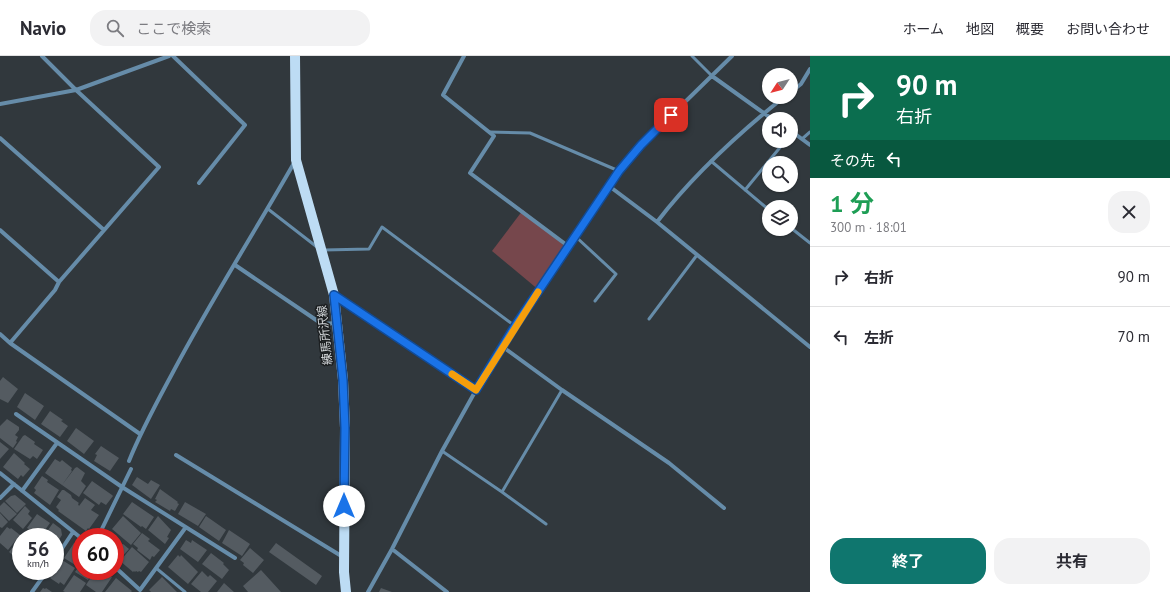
<!DOCTYPE html>
<html lang="ja">
<meta charset="utf-8">
<style>
:root{--surface:#fff;--page:#f2f2f3;--text:#2b2b33;--muted:#7c7c81;--line:#e1e1e2;--accent:#0f766e}
body{margin:0;font-family:"PT Sans","Noto Sans JP",sans-serif;background:var(--page);color:var(--text);height:100vh;display:flex;flex-direction:column;font-size:15px;white-space:nowrap}
*{box-sizing:border-box;margin:0}
p{font-size:13px;color:var(--muted)}
.icon{flex:none;width:22px;height:22px;fill:none;stroke:currentColor;stroke-width:2;stroke-linecap:round;stroke-linejoin:round}
.map{position:relative;flex:1;overflow:hidden}
.panel{display:flex;flex-direction:column;background:var(--surface);width:360px}
.panel>*{flex:none}
.hud{background:#0b6e4f;color:#fff;overflow:hidden}
.needle{width:26px;rotate:234deg}
.fabs{position:absolute;left:762px;top:12px;display:grid;gap:8px}
.fabs a{display:grid;place-items:center;width:36px;height:36px;border-radius:50%;background:var(--surface);box-shadow:0 1px 3px #0004;font-size:20px}
.speed{position:absolute;left:12px;top:472px;display:flex;gap:8px;font-size:20px;font-weight:700;text-align:center}
.speed>*{display:grid;place-content:center;width:52px;height:52px;border-radius:50%;background:var(--surface);box-shadow:0 1px 3px #0004;line-height:1}
.speed small{font-size:10px;font-weight:400}
.speed .limit{border:6px solid #d22;background:#fff;color:#111}
.pin{position:absolute;display:grid;place-items:center;width:34px;height:34px;color:#fff;margin:-17px;border-radius:8px;box-shadow:0 2px 6px #0006}
.me{position:absolute;width:44px;margin:-22px;rotate:0deg;stroke-linejoin:round;filter:drop-shadow(0 0 3px #0008)}
.turn{display:flex;align-items:center;gap:14px;height:84px;padding:0 20px;font-size:18px}
.turn .icon{width:52px;height:52px;stroke-width:2.5}
.turn b{display:block;font-size:28px;line-height:34px}
.then{display:flex;align-items:center;height:38px;padding:0 20px;background:#0003;gap:8px;font-size:15px}
.round{display:grid;place-items:center;flex:none;width:42px;height:42px;border-radius:16px;background:var(--page)}
.overview{display:flex;align-items:center;justify-content:space-between;height:68px;padding:0 20px}
h1{font-size:24px;font-weight:700;line-height:30px;color:#1e9e55}
.primary-button{display:flex;gap:8px;margin-top:auto;padding:8px 20px}
.primary-button a{flex:1;height:46px;border-radius:16px;background:var(--accent);color:#fff;font-size:16px;font-weight:700;line-height:46px;text-align:center}
.primary-button a+a{background:var(--page);color:var(--text)}
ul{padding:0;list-style:none}
li{display:flex;align-items:center;gap:12px;height:60px;padding:0 20px;border-top:1px solid var(--line)}
li div{flex:1}
li b{display:block;font-size:15px}
li em{font-style:normal}
header{display:flex;align-items:center;gap:24px;box-sizing:border-box;height:56px;padding:0 20px;background:var(--surface);border-bottom:1px solid var(--line)}
header strong{font-size:19px}
nav{display:flex;gap:22px;margin-inline-start:auto;font-size:14px}
.search{width:280px;height:36px;background:var(--page);display:flex;align-items:center;gap:10px;box-sizing:border-box;padding:0 14px;border-radius:16px;color:var(--muted);font-size:15px}
main{display:flex;flex:1;min-height:0}
.map>svg:first-child{display:block}
.green{fill:#76474c}
.building{fill:#545b61}
.lines{fill:none;stroke-linecap:round;stroke-linejoin:round}
.lane{stroke:#668ca9;stroke-width:3}
.street{stroke:#668ca9;stroke-width:4}
.primary{stroke:#bddcf4;stroke-width:10}
.route-casing{stroke:#114b97;stroke-width:10}
.route{stroke:#1a73e8;stroke-width:7}
.slow{stroke:#f59e0b;stroke-width:7}
.labels{text-anchor:middle;stroke-width:3;stroke-linejoin:round;paint-order:stroke}
.street-label{font-size:12px;fill:#d4d8db;stroke:#1c1f21}
</style>
<header>
<strong>Navio</strong>
<div class="search"><svg class="icon" aria-label="search" viewBox="0 0 24 24"><circle cx="10" cy="10" r="6"/><path d="M15 15l6 6"/></svg>ここで検索</div>
<nav><a>ホーム</a><a>地図</a><a>概要</a><a>お問い合わせ</a></nav>
</header>
<main>
<div class="map">
<svg width="810" height="536" viewBox="0 0 810 536">
<rect width="100%" height="100%" fill="#31383d"/>
<path class="green" d="M523 154 568 193 540 235 492 195Z"/>
<path class="building" d="M3 321 18 333 8 347 0 343V325Z
M25 337 44 350 35 364 17 351Z
M50 355 63 364 61 365 68 370 60 381 41 368Z
M7 363 19 371V374L15 379 18 381 16 385 17 386 13 392 0 382V370Z
M76 372 94 385 84 398 67 385Z
M25 379 35 386 34 388 43 394 37 403 33 400 30 403 14 393 23 380Z
M0 386 9 393 0 403Z
M101 390 119 402 110 415 94 405 97 399 95 398Z
M14 397 25 407 24 408 30 413 23 421 21 419 18 423 3 411Z
M55 403 60 406 62 404 72 412 71 414 72 415 62 429 45 417Z
M77 411 85 417 81 425 86 430 79 441 62 429 75 412Z
M42 420 48 424 47 426 59 434 50 449 34 437 36 434 34 432Z
M137 421 148 428 151 424 160 429 151 443 132 429Z
M92 425 112 439 113 440 106 449 101 446 99 449 83 437Z
M160 433 178 446 177 447 179 448 175 455 171 453 170 455 155 446 157 444 155 443Z
M62 434H64L71 439 72 442 79 447 78 448 79 450 85 442 95 449 91 454 99 459 89 473 88 472 86 475 58 455 59 454 56 451 61 444 57 441Z
M15 439 26 448 17 457 5 445 11 440Z
M4 446 17 458 9 465 0 456V450Z
M132 446 154 461 146 473 142 470 141 471 123 458Z
M185 446 206 458 198 470 178 458Z
M25 450 30 455 28 458 32 462 23 473 13 464Z
M0 457 8 466 2 472 0 471Z
M37 458 50 467 40 481 27 472Z
M123 460 141 477 131 489 112 473Z
M158 460 171 474 167 481 169 482 165 488 148 474Z
M206 460 226 474 219 485 199 471Z
M53 467 61 473 62 479 55 490V481H43Z
M7 471 10 473 11 472 20 479 8 494 0 487V480Z
M229 474 250 488 242 500 222 487Z
M142 477 150 483 148 485 160 494 154 501 152 500 150 504 137 494 138 492 133 488Z
M21 481V506L9 496Z
M115 484 121 489 123 488 129 493 119 504 115 500Z
M186 484 191 487 192 484 207 494 198 506 180 493Z
M74 487 81 492V504L77 510 64 502Z
M276 487 322 520 316 529 269 496Z
M132 491 149 506 141 516 139 515 138 516 136 515 135 516 134 515 133 516 120 505Z
M250 492 264 504 253 517 243 509 244 507 240 504Z
M211 497 224 507 223 508 229 514 222 523 202 508Z
M178 499 180 501 181 499 198 516 188 528 168 511Z
M62 504 75 512 64 529 60 526 59 528 50 522Z
M81 507V515H93L88 524 75 516Z
M261 514 281 536H248L243 530Z
M95 515H102L112 521 102 536H96L86 529Z
M202 515 208 521 210 519 217 525 208 536H201L191 528Z
M74 519 86 527 80 536H65L63 535Z
M162 521 177 536H151L149 534Z
M116 522 132 535 131 536H105Z
M224 527 234 536H217Z
M43 532 45 533 46 532 52 536H40Z
M381 532 392 536H379Z"/>
<g class="lines">
<path class="lane" d="M692 0 712 20
M489 76 530 77 619 115
M802 83 810 76
M711 105 769 154
M745 134 782 89
M268 153 317 191
M791 172 810 187
M575 180 616 218 595 245
M324 194 369 193 382 171 515 270
M336 240 476 334
M649 263 697 199
M442 395 502 436 546 468
M502 436 562 334
M156 512 185 536"/>
<path class="street" d="M42 0 76 34 159 111 59 226
M173 0 245 69 199 127
M464 0 443 39 494 80 470 117 568 190
M712 20 772 63
M791 36 801 28 810 13
M0 48 76 34 169 0
M791 75 810 89
M0 82 104 174
M609 130 657 166 810 291
M657 166C693 119 738 78 784 41
M0 174 59 226 55 234 10 287 140 378
M235 209 322 268 336 267
M0 278 10 287
M503 291 562 334 669 407 724 452
M16 358 122 431 235 502
M176 399 343 501
M129 405C141 375 157 346 172 318 210 246 254 177 294 107
M0 417 81 482
M22 435 57 387
M0 442 14 428
M98 481 131 413
M392 493 447 536
M55 503 73 476
M115 511 140 534 186 471
M32 536 47 515
M368 536 392 493 442 395 476 334 503 291 515 270 619 115 641 89 732 0"/>
<path class="primary" d="M295 0 296 104 334 239 343 324 345 372 344 516 346 536"/>
</g>
<g class="lines">
<defs>
<path id="route" d="M344 450 345 372 343 324 334 239 476 334 515 270 619 115 641 89 671 59"/>
</defs>
<use href="#route" class="route-casing"/>
<use href="#route" class="route"/>
<path class="slow" d="M452 318 476 334 538 236"/>
</g>
<g class="labels">
<g class="street-label">
<text transform="translate(325 279) rotate(-96)" y="4">練馬所沢線</text>
</g>
</g>
</svg>
<div class="fabs">
<a><svg class="needle" viewBox="-14 -14 28 28"><path d="M0-13l5 13h-10z" fill="#e53935"/><path d="M0 13l5-13h-10z" fill="#7c7c81"/></svg></a>
<a><svg class="icon" aria-label="sound" viewBox="0 0 24 24"><path d="M4 9h4l5-4v14l-5-4H4zM17 9q2 3 0 6"/></svg></a>
<a><svg class="icon" aria-label="search" viewBox="0 0 24 24"><circle cx="10" cy="10" r="6"/><path d="M15 15l6 6"/></svg></a>
<a><svg class="icon" aria-label="layers" viewBox="0 0 24 24"><path d="M12 4l9 5-9 5-9-5zM3 14l9 5 9-5"/></svg></a>
</div>
<div class="speed"><div>56<small>km/h</small></div><div class="limit">60</div></div>
<div class="pin" style="left:671px;top:59px;background:#d93025"><svg class="icon" aria-label="arrive" viewBox="0 0 24 24"><path d="M6 21V4h12l-3 4 3 4H6"/></svg></div>
<svg class="me" style="left:344px;top:450px" viewBox="-20 -20 40 40"><circle r="19" fill="#fff"/><path d="M0-13L10 11 0 6-10 11z" fill="#1a73e8"/></svg>
</div>
<section class="panel">
<div class="hud">
<div class="turn"><svg class="icon" aria-label="right" viewBox="0 0 24 24"><path d="M7 20v-9h11M14 6l5 5-5 5"/></svg><div><b>90 m</b>右折</div></div>
<div class="then">その先<svg class="icon" aria-label="left" viewBox="0 0 24 24"><path d="M17 20v-9H6M10 6l-5 5 5 5"/></svg></div>
</div>
<div class="overview"><div><h1>1 分</h1><p>300 m · 18:01</p></div><a class="round"><svg class="icon" aria-label="close" viewBox="0 0 24 24"><path d="M6 6l12 12M18 6L6 18"/></svg></a></div>
<ul>
<li><svg class="icon" aria-label="right" viewBox="0 0 24 24"><path d="M7 20v-9h11M14 6l5 5-5 5"/></svg><div><b>右折</b></div><em>90 m</em></li>
<li><svg class="icon" aria-label="left" viewBox="0 0 24 24"><path d="M17 20v-9H6M10 6l-5 5 5 5"/></svg><div><b>左折</b></div><em>70 m</em></li>
</ul>
<div class="primary-button"><a>終了</a><a>共有</a></div>
</section>
</main>
